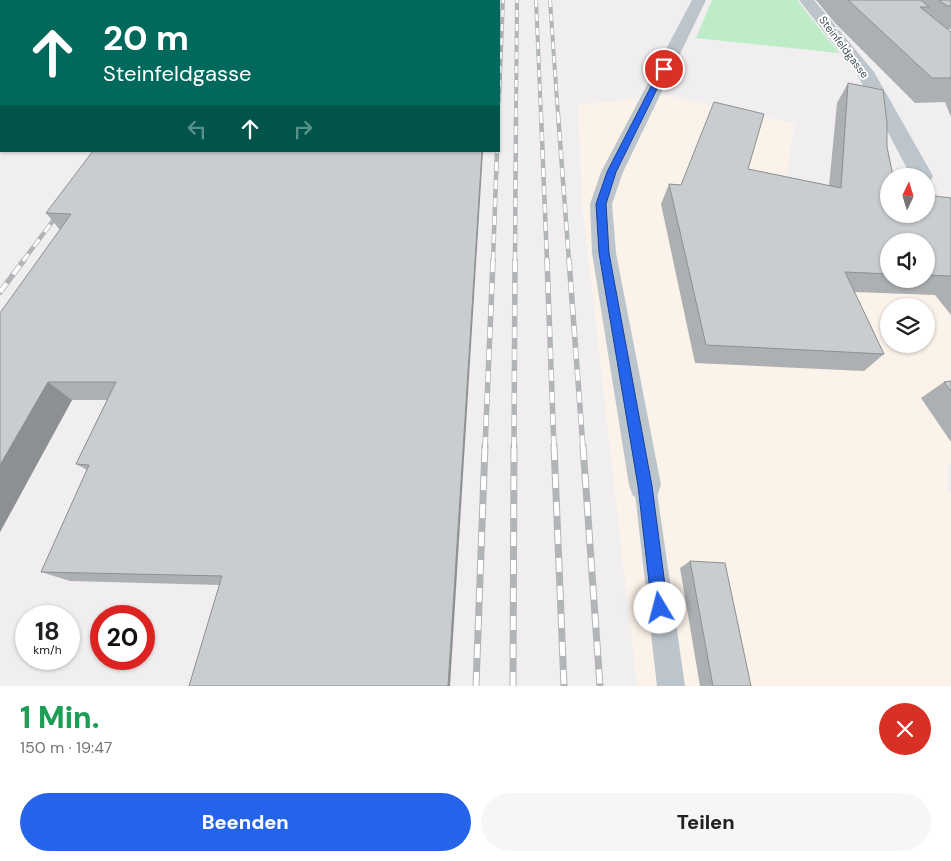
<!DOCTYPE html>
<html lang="de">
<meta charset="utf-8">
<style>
:root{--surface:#fff;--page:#f6f6f6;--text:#202124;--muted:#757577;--accent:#2563eb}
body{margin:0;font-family:"DM Sans",sans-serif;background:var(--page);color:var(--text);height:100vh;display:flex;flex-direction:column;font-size:19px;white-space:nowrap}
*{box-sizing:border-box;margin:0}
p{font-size:16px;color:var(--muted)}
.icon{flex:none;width:28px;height:28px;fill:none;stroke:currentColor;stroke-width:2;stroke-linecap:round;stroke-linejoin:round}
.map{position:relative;height:686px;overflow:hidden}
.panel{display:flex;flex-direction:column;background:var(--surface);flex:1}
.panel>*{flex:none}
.top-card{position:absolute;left:0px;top:0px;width:500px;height:152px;box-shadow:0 1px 4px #0004;background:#00695c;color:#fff;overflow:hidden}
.needle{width:32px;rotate:4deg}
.controls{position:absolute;left:880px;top:168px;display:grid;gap:10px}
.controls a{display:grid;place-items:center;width:55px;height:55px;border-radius:50%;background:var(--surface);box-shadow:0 1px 4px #0004;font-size:25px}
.speed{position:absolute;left:15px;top:605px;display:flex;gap:10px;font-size:25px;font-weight:700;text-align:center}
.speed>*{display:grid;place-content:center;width:65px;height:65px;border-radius:50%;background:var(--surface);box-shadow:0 1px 4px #0004;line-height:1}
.speed small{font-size:12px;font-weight:400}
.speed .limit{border:8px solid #d22;background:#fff;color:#111}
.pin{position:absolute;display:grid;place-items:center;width:42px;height:42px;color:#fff;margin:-21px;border:2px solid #fff;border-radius:50%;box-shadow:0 1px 5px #0007}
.me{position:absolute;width:55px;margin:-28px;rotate:352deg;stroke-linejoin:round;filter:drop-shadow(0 0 4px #0008)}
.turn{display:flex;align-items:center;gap:18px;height:105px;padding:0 20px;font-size:22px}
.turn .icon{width:65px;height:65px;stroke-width:2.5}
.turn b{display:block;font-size:35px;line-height:42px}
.lanes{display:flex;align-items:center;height:48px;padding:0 20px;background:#0003;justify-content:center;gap:25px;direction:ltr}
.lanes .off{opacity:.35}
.round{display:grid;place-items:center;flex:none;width:52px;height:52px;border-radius:26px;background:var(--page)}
.overview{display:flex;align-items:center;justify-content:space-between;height:85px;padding:0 20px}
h1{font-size:30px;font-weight:800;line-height:38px;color:#1e9e55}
.primary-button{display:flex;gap:10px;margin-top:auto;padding:10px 20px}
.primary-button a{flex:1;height:58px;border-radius:30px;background:var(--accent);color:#fff;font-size:20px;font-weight:800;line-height:58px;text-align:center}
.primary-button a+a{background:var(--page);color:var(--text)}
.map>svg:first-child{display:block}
.commercial{fill:#fbf2e9;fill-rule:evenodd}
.green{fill:#bfecc8}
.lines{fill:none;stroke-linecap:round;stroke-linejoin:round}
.lane{fill:#bbc5cb;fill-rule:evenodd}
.street{fill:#bbc5cb;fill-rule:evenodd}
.rail-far3-casing{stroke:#b1b5b8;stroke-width:4}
.rail-far2-casing{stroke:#b1b5b8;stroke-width:4.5}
.rail-far1-casing{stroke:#b1b5b8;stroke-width:5.5}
.rail-casing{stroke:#b1b5b8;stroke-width:7}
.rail-far3{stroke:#fff;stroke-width:2.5;stroke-dasharray:7;stroke-linecap:butt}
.rail-far2{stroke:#fff;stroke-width:3;stroke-dasharray:9;stroke-linecap:butt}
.rail-far1{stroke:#fff;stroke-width:4;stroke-dasharray:11;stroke-linecap:butt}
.rail{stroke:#fff;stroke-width:5;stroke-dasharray:14;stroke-linecap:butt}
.wall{fill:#adb0b3;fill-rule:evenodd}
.shaded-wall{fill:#8d9092}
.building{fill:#c9cdd0;stroke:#8d9092}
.route{fill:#2563eb;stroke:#184099}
.labels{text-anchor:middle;stroke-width:4;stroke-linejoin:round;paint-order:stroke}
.far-street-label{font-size:11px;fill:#48555b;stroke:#fff}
</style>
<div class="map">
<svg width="951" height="686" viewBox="0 0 951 686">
<rect width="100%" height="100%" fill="#f1eeef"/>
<path class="commercial" d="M666 95 794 124 786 181 920 224 951 257V462L948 463V492L951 493V686H637L582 202 578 105ZM889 241H926V279H889ZM889 306H926V344H889Z"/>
<path class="green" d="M712 0H797L839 53 696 38Z"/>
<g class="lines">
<path class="lane" d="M645 474 653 477 656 485 685 686H657L634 485 637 477Z"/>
<path class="street" d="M692 0H706L623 172 612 204 616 253 661 485 657 496 645 501 633 496 629 485 592 253 590 204 601 172Z
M799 0H814L874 72 933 176 930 181 926 182V176H911L857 74Z
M1 5V15L0 16V6Z"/>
<defs>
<path id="rail-far3" d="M536 0 541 115
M550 0 558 115
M220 1 222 0
M499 101 503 0
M516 115 517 0"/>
<path id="rail-far2" d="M541 114 547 261
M558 114 569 261
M23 261 61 210
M493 261 497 151
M515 261 516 114"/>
<path id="rail-far1" d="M547 260 554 448
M569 260 583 448
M0 292 24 260
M485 448 493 260
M514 448 515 260"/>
<path id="rail" d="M554 446 564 686
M583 446 600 686
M476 686 485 446
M513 686 514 446"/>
</defs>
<use href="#rail-far3" class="rail-far3-casing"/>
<use href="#rail-far2" class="rail-far2-casing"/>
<use href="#rail-far1" class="rail-far1-casing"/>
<use href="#rail" class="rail-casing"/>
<use href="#rail-far3" class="rail-far3"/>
<use href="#rail-far2" class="rail-far2"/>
<use href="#rail-far1" class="rail-far1"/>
<use href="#rail" class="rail"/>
</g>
<path class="wall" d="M816 0H951V29H947L951 32V117L945 102 915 103 835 23Z
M848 83 889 214 951 198V315L935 295 854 292 884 354 864 371 695 363 661 204 669 184 681 185 748 169 829 186 837 103ZM889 241H926V279H889Z
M483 151 220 585 70 581 41 572 87 470 76 464 107 400H72L0 532V313L60 230 46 213Z
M951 381V442L921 398 944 382Z
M690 561 751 686H700L680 568Z"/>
<path class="shaded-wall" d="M482 151H483L450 686H448Z
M48 382 72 400 0 532V465Z"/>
<path class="building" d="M226 0H491V1H226Z
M848 0H921L929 7H920L951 32V78H932Z
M939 0H951V6H947Z
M848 83 883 90 887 123V147L893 176H889V214H926V195L951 198V276L926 275V241H889V274L845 272 884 354 706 345 669 184 681 185 714 102 764 114 748 169 841 188Z
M93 151H482L448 686H189L222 576 41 572 89 465 76 464 116 382H48L0 465V313L71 214 46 213Z
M951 381V391L944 382Z
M690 561 725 563 751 686H713Z"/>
<path class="route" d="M661 67 667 69 616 172 606 204 609 253 652 486 668 608 666 613 660 615 655 613 652 608 638 486 599 253 596 204 607 172Z"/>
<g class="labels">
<g class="far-street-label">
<text transform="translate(844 47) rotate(53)" y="4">Steinfeldgasse</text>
</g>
</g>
</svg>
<div class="controls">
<a><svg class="needle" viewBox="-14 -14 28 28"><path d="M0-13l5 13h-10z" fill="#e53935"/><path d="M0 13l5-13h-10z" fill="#757577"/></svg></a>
<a><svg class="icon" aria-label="sound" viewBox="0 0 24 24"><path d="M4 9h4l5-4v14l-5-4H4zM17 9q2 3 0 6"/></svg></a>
<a><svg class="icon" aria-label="layers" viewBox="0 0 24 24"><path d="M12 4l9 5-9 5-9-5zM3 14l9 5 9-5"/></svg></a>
</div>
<div class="speed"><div>18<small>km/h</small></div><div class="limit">20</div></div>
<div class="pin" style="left:664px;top:69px;background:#d93025"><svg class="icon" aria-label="arrive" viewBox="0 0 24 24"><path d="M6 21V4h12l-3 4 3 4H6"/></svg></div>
<svg class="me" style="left:660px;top:608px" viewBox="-20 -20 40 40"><circle r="19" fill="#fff"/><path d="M0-13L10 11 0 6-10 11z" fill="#2563eb"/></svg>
<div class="top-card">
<div class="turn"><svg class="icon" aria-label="ahead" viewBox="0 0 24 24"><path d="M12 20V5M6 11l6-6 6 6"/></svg><div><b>20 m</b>Steinfeldgasse</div></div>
<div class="lanes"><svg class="icon off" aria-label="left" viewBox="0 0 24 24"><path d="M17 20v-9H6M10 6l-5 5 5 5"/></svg><svg class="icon" aria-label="ahead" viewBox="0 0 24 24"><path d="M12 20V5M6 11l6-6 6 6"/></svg><svg class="icon off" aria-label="right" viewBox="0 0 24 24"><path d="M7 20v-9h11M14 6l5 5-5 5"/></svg></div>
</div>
</div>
<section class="panel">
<div class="overview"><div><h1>1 Min.</h1><p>150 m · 19:47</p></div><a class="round" style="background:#d93025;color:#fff"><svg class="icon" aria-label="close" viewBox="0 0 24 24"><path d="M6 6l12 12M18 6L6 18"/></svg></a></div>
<div class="primary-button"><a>Beenden</a><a>Teilen</a></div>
</section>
